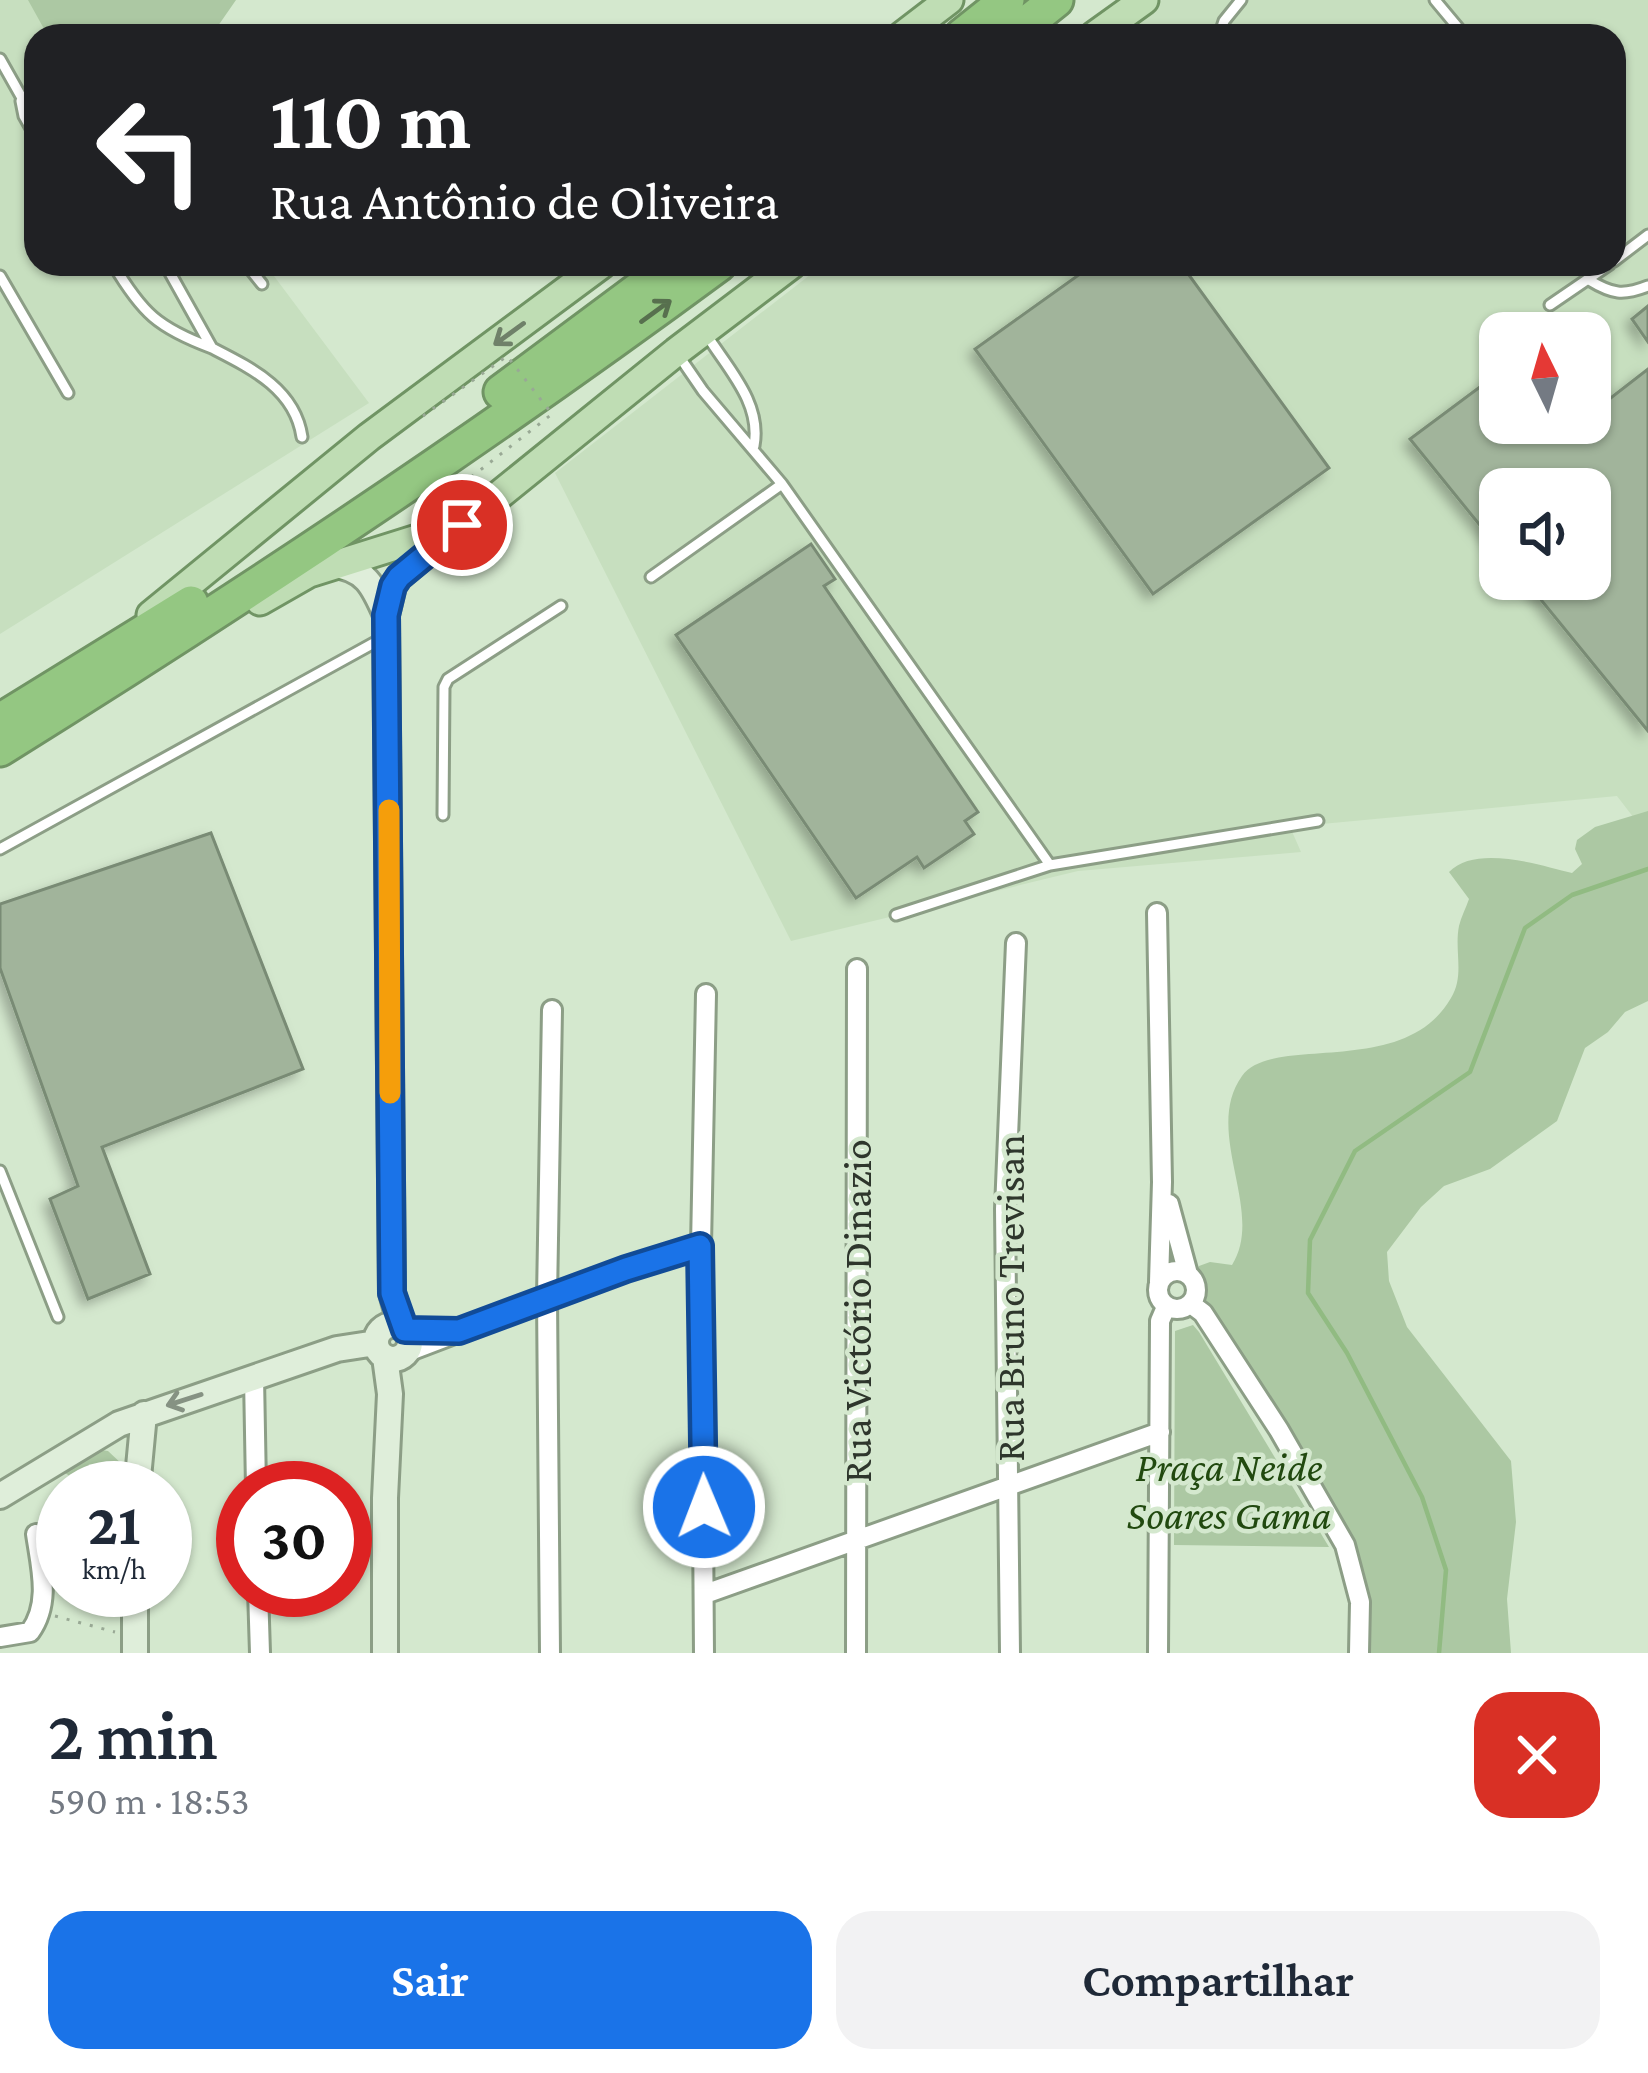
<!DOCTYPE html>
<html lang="pt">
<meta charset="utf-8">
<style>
:root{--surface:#fff;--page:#f2f2f3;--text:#1f2937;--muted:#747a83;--accent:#1a73e8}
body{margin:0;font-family:"Crimson Pro",serif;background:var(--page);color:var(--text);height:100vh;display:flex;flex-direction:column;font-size:45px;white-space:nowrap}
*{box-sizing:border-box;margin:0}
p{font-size:39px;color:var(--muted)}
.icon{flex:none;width:66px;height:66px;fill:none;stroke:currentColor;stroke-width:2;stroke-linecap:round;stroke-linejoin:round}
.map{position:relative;height:1653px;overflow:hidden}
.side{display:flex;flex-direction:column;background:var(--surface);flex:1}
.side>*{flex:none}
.hud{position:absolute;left:24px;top:24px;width:1602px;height:252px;border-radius:36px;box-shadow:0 3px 9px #0004;background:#202124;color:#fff;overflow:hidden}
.needle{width:78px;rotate:355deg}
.buttons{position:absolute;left:1479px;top:312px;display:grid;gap:24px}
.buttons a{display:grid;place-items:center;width:132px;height:132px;border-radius:24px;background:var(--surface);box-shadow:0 3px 9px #0004;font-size:60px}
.speed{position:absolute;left:36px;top:1461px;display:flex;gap:24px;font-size:60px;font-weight:700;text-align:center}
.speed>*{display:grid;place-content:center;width:156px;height:156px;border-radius:50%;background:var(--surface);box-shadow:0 3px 9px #0004;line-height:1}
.speed small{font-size:30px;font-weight:400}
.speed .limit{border:18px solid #d22;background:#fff;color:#111}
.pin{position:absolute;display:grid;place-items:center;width:102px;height:102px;color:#fff;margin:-51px;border:6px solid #fff;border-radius:50%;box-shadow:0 3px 12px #0007}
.me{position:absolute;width:132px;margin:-66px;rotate:359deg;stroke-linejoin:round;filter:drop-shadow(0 0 9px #0008)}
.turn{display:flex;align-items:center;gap:42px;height:252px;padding:0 48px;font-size:54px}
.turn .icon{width:156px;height:156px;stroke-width:2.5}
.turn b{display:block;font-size:84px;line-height:102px}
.round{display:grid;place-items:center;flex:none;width:126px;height:126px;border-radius:36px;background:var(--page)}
.head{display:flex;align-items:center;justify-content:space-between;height:204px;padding:0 48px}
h1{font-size:72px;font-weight:600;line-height:90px}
.action{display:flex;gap:24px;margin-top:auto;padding:24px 48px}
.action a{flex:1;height:138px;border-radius:36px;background:var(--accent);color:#fff;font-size:48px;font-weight:600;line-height:138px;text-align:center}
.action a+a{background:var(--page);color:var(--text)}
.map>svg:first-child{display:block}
.built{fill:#c7dfbf;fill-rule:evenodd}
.green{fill:#acc8a3}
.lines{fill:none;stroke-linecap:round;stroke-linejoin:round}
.stream{stroke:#91bb82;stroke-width:4.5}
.building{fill:#a1b49b;stroke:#798b74;stroke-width:3;filter:url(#shadow)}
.service-casing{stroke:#8c9e86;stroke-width:15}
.minor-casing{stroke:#8c9e86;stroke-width:24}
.secondary-casing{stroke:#8c9e86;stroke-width:30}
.primary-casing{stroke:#709464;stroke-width:33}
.motorway-casing{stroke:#709464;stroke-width:39}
.path{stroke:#99a995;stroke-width:3;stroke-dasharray:3 9;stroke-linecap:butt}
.service{stroke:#fff;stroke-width:9}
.minor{stroke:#fff;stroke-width:18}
.secondary{stroke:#dfeeda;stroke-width:24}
.primary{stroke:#bfddb4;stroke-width:27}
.motorway{stroke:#94c782;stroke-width:33}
.path-bridge{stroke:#99a995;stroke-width:3;stroke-dasharray:3 9;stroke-linecap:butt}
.oneway{stroke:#57704e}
.oneway2{stroke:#6f8169}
.oneway3{stroke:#869283}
.route-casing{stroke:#114b97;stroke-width:30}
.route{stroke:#1a73e8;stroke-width:21}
.slow{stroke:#f59e0b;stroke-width:21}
.labels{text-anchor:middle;stroke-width:9;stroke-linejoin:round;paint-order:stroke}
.street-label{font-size:42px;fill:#2e362c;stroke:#d4e8ce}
.park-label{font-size:42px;font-style:italic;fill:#21490f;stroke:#d4e8ce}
</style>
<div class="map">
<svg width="1648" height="1653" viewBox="0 0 1648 1653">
<defs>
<filter id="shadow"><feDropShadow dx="-6" dy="6" stdDeviation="6" flood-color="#0004"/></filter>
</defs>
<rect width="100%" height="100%" fill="#d4e8ce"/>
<path class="built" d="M0 0H42L80 36H36V264H265L369 403 0 634Z
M1162 0H1648V817L1637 822 1617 796 1290 827 1301 852 1078 871 791 941 555 473 824 264H1614V36H1115ZM1500 333H1590V423H1500ZM1500 489H1590V579H1500Z"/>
<path class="green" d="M28 0H236L211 36H48Z
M1648 811V1001L1625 1012 1608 1032 1585 1048 1557 1121 1490 1169 1444 1186 1421 1207 1387 1252 1389 1281 1407 1327 1511 1461 1516 1522 1507 1599 1511 1653H1365L1354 1571 1192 1294 1191 1280 1199 1266 1210 1262 1232 1265C1266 1211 1202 1132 1242 1076 1273 1033 1404 1080 1451 998 1465 975 1454 951 1459 926 1461 917 1466 908 1469 899L1449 872C1476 844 1539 865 1572 873L1582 864 1575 849 1577 840 1595 827Z
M1193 1325 1199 1332 1329 1547 1174 1545 1175 1331Z
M94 1449 108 1451 124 1466 120 1488H87L58 1468Z"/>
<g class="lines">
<path class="stream" d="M1439 1653 1446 1570 1422 1497 1347 1353 1308 1293 1310 1240 1355 1151 1470 1072 1525 928 1572 895 1648 869"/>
</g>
<path class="building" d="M1094 264H1181L1329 468 1153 594 975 349Z
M1648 306V342L1632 319Z
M1648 369V731L1524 579H1590V489H1500V550L1410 439 1500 372V423L1576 424 1590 423V414Z
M811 544 835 579 824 586 978 812 965 821 974 834 924 868 917 857 856 898 676 635Z
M211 833 303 1069 102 1147 150 1274 88 1299 50 1199 78 1186 0 968V904Z"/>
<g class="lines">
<defs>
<path id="service" d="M1435 0 1465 36
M1219 36 1224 21 1241 0
M0 59 22 98
M36 100 27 96 21 101 24 116 36 137
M1614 261 1648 235
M113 264C142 313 158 328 212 348L165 264
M246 264 262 284
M0 276 68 393
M1589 280C1612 294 1623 296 1648 286
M1550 305 1610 264
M706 334C728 369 762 403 754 446
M212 348C251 368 295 389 302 437
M782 484 1050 865 896 915
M651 577 782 484 703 391 679 356
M443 815 444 687 448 679 561 606
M0 849 381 639
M1050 865 1318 821
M0 1171 58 1317"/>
<path id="minor" d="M1157 913 1162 1182 1159 1282
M1169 1204 1188 1274
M1158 1290a19 19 0 1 1 38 0a19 19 0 1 1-38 0Z
M1191 1304 1203 1313 1279 1430 1345 1545 1360 1602 1359 1653
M405 1329 454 1331
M407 1352 625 1269 701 1246
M254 1377 256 1488
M258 1590 260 1653
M705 1594 1160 1432
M0 1637 30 1632C51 1603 41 1568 36 1534
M550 1653 547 1297 552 1010
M704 1653 701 1246 706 994
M856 1653 857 969
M1010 1653 1005 1209 1016 943
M1158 1653 1160 1321 1166 1307"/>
<path id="secondary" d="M332 565C365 567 374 587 386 615
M376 1342a17 17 0 1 1 34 0a17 17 0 1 1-34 0Z
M401 1327 392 1293 386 615 393 586 399 577 460 526
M137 1488 144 1414
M0 1496 119 1424 337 1349 376 1343
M135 1653V1590
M385 1653V1498L390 1394 385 1357"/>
<path id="primary" d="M902 36 949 0
M1094 36 1144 0
M260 601 309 573 462 525 676 352 792 264
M151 615 369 437 602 264"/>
<path id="motorway" d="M962 36 1007 0
M1011 36 1056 0
M501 392 673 264
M0 721 191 603
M0 749C246 596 486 436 719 264"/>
</defs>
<use href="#service" class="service-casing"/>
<use href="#minor" class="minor-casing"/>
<use href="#secondary" class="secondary-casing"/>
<use href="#primary" class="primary-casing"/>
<use href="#motorway" class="motorway-casing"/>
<path class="path" d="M55 1616 115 1632"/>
<use href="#service" class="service"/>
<use href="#minor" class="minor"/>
<use href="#secondary" class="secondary"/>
<use href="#primary" class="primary"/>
<use href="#motorway" class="motorway"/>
<path class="path-bridge" d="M423 416 507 356 552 414 465 482"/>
</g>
<defs><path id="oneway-shaft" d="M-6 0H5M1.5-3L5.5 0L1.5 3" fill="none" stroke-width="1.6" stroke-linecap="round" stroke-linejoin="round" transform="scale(3)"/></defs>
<use class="oneway" href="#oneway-shaft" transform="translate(656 311) rotate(-36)"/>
<use class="oneway2" href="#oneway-shaft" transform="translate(509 334) rotate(144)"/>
<use class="oneway3" href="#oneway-shaft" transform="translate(184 1400) rotate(162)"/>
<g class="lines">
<defs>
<path id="route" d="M462 525 399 577 393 586 386 615 392 1293 405 1330 459 1331 626 1269 700 1246 704 1507"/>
</defs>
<use href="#route" class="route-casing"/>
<use href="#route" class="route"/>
<path class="slow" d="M389 810 390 1093"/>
</g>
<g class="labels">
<g class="street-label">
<text transform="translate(1009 1298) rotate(-90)" y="15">Rua Bruno Trevisan</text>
<text transform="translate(856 1311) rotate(-90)" y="15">Rua Victório Dinazio</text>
</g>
<g class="park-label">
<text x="1229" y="1481">Praça Neide<tspan x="1229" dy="48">Soares Gama</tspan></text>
</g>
</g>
</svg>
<div class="buttons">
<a><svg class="needle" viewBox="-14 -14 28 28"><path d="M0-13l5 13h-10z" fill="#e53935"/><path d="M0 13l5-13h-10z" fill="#747a83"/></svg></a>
<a><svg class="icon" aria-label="sound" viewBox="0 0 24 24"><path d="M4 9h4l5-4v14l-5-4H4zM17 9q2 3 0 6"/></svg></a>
</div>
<div class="speed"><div>21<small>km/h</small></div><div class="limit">30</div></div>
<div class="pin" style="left:462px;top:525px;background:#d93025"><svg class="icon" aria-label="arrive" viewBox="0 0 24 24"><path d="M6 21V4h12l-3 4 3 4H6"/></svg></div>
<svg class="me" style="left:704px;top:1507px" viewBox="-20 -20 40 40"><circle r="17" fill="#1a73e8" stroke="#fff" stroke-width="3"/><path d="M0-11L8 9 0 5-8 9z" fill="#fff"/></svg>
<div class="hud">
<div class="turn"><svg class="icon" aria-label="left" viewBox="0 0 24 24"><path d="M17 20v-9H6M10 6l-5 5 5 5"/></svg><div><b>110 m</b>Rua Antônio de Oliveira</div></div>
</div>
</div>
<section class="side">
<div class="head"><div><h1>2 min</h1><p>590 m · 18:53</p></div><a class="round" style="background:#d93025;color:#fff"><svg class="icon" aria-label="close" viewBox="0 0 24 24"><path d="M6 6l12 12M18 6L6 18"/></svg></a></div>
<div class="action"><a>Sair</a><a>Compartilhar</a></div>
</section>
